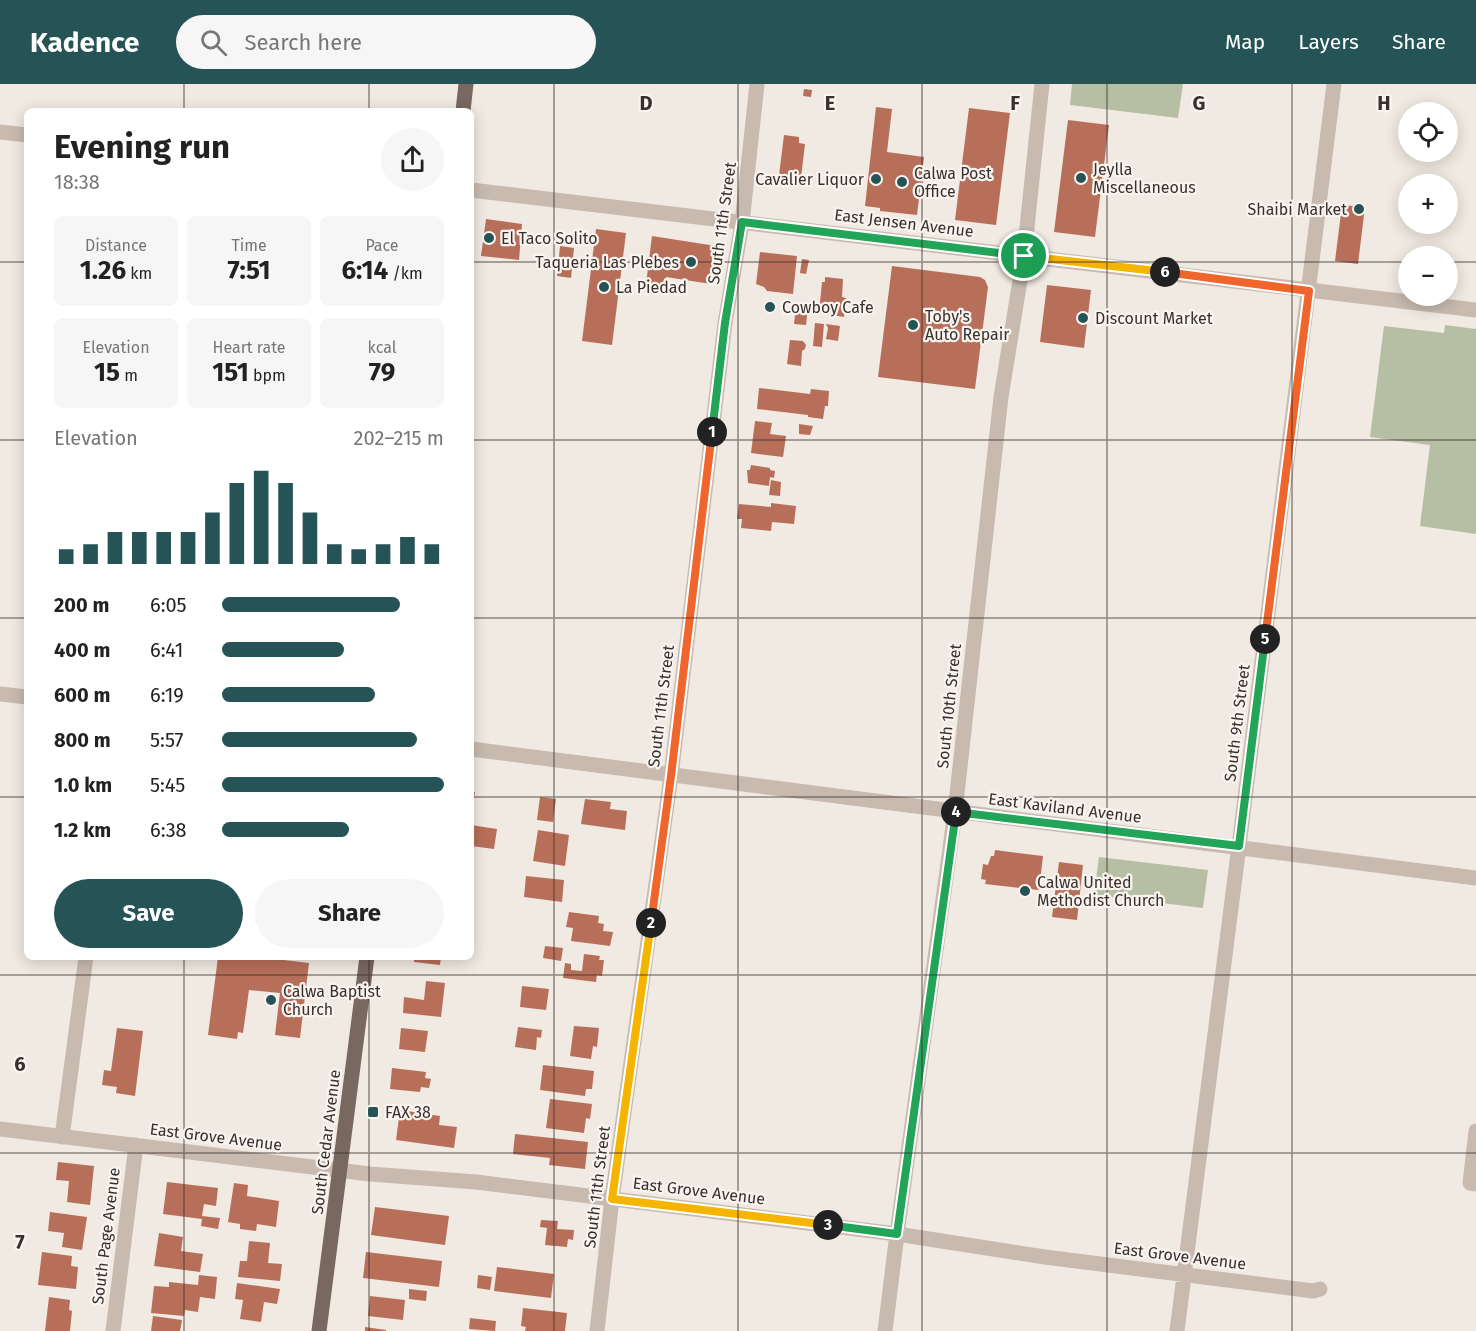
<!DOCTYPE html>
<html lang="en">
<head>
<meta charset="utf-8">
<style>
  body { margin:0; font-family:"Fira Sans",sans-serif; background:#f6f6f6; color:#222; height:100vh; display:flex; flex-direction:column; font-size:22px; white-space:nowrap }
  * { box-sizing:border-box; margin:0 }
  p { font-size:20px; color:#767676 }
  .icon { flex:none; width:33px; height:33px; fill:none; stroke:currentColor; stroke-width:2; stroke-linecap:round; stroke-linejoin:round }
  .map { position:relative; flex:1; overflow:hidden }
  .drawer { position:absolute; left:24px; top:24px; width:450px; height:852px; display:flex; flex-direction:column; background:#fff; border-radius:9px; box-shadow:0 3px 15px #0003 }
  .drawer>* { flex:none }
  .tools { position:absolute; left:1398px; top:18px; display:grid; gap:12px }
  .tools a { display:grid; place-items:center; width:60px; height:60px; border-radius:50%; background:#fff; box-shadow:0 3px 15px #0003; font-size:30px }
  .pin { position:absolute; display:grid; place-items:center; width:51px; height:51px; color:#fff; margin:-26px; border:3px solid #fff; border-radius:50%; box-shadow:0 2px 6px #0007 }
  .km { position:absolute; width:30px; height:30px; margin:-15px; border-radius:50%; background:#222; color:#fff; font-size:16px; line-height:30px; text-align:center }
  .round { display:grid; place-items:center; flex:none; width:63px; height:63px; border-radius:32px; background:#f6f6f6 }
  .overview { display:flex; align-items:center; justify-content:space-between; height:102px; padding:0 30px }
  h1 { font-size:33px; font-weight:700; line-height:45px }
  .figures { display:grid; grid-template-columns:repeat(3,1fr); gap:9px; height:102px; padding:6px 30px }
  .figures div { display:grid; align-content:center; border-radius:9px; background:#f6f6f6; text-align:center }
  .figures b { font-size:26px; font-weight:700 }
  .figures small { font-size:16px; font-weight:400 }
  .figures p { font-size:16px }
  .chart { height:168px; padding:12px 30px }
  .chart p { display:flex; justify-content:space-between }
  .chart svg { width:100%; height:108px; margin-top:6px; stroke:#265355; stroke-width:6 }
  .action { display:flex; gap:12px; margin-top:auto; padding:12px 30px }
  .action a { flex:1; height:69px; border-radius:36px; background:#265355; color:#fff; font-size:24px; font-weight:700; line-height:69px; text-align:center }
  .action a+a { background:#f6f6f6; color:#222 }
  ul { padding:0 30px; list-style:none; font-size:20px }
  li { display:grid; grid-template-columns:96px 72px 1fr; align-items:center; height:45px }
  li i { height:15px; border-radius:8px; background:#265355 }
  header { display:flex; align-items:center; gap:36px; box-sizing:border-box; height:84px; padding:0 30px; background:#265355; color:#fff }
  header strong { font-size:28px }
  nav { display:flex; gap:33px; margin-inline-start:auto; font-size:21px }
  .search { width:420px; height:54px; background:#f6f6f6; display:flex; align-items:center; gap:15px; box-sizing:border-box; padding:0 21px; border-radius:33px; color:#767676; font-size:22px }
  .map>svg:first-child { display:block }
  .green { fill:#b6bfa4 }
  .building { fill:#b86f5a }
  .lines { fill:none; stroke-linecap:round; stroke-linejoin:round }
  .minor { stroke:#c8baaf; stroke-width:15 }
  .major { stroke:#786860; stroke-width:15 }
  .split-1-casing { stroke:#fff; stroke-width:12 }
  .split-2-casing { stroke:#fff; stroke-width:12 }
  .split-3-casing { stroke:#fff; stroke-width:12 }
  .split-4-casing { stroke:#fff; stroke-width:12 }
  .split-5-casing { stroke:#fff; stroke-width:12 }
  .split-6-casing { stroke:#fff; stroke-width:12 }
  .split-7-casing { stroke:#fff; stroke-width:12 }
  .split-1 { stroke:#22a559; stroke-width:8 }
  .split-2 { stroke:#f0652b; stroke-width:8 }
  .split-3 { stroke:#f5b400; stroke-width:8 }
  .split-4 { stroke:#22a559; stroke-width:8 }
  .split-5 { stroke:#22a559; stroke-width:8 }
  .split-6 { stroke:#f0652b; stroke-width:8 }
  .split-7 { stroke:#f5b400; stroke-width:8 }
  .grid { fill:none; stroke:#38302c; stroke-width:1.5; stroke-opacity:0.55 }
  .poi-dot { fill:#265355; stroke:#f9f4ef; stroke-width:2 }
  .labels { text-anchor:middle; dominant-baseline:central; stroke-width:4.5; stroke-linejoin:round; paint-order:stroke }
  .poi-label { font-size:16px; fill:#38302c; stroke:#f9f4ef; text-anchor:start }
  .street-label { font-size:16px; fill:#38302c; stroke:#f9f4ef }
  .grid-label { font-size:20px; text-anchor:middle; font-weight:bold; fill:#38302c; stroke:#f9f4ef; stroke-width:4.5; stroke-linejoin:round; paint-order:stroke }
</style>
</head>
<body>
<header>
<strong>Kadence</strong>
<div class="search"><svg class="icon" aria-label="search" viewBox="0 0 24 24"><circle cx="10" cy="10" r="6"/><path d="M15 15l6 6"/></svg>Search here</div>
<nav><a>Map</a><a>Layers</a><a>Share</a></nav>
</header>
<div class="map">
<svg width="1476" height="1247" viewBox="0 0 1476 1247">
  <rect width="100%" height="100%" fill="#f1eae2"/>
  <!-- green -->
  <path class="green" d="M1072,0h111l-5,34 -108,-13z
    M1445,241l31,4v205l-56,-8 10,-81 -60,-8 14,-111 60,7z
    M1099,773l109,13 -5,38 -109,-13z"/>
  <!-- building -->
  <path class="building" d="M804,5l8,1 -1,7 -8,-1z
    M876,23l16,2 -5,43 37,5 -7,58 -37,-4v-3l-15,-2z
    M969,24l41,5 -14,112 -41,-5z
    M1068,36l41,5 -14,112 -41,-5z
    M784,51l15,2v6l6,1 -5,42 -22,-3z
    M1342,121l23,2 -7,57 -23,-3z
    M486,135l36,5 -3,36 -38,-4z
    M596,145l30,4 -14,112 -30,-4z
    M652,152l64,10 -5,38 -45,-7 -2,17 -19,-2z
    M560,162l14,2 -3,30 -14,-2z
    M760,168l37,4 -4,38 -26,-3 -3,-4 -8,-3z
    M802,175l7,1 -3,14 -6,-1z
    M892,182l88,11 5,3 3,7 -13,102 -97,-12z
    M825,193l18,2 -1,18 4,1 -2,19 -25,-4 3,-31h3z
    M1047,201l44,5 -7,58 -44,-6z
    M796,222l12,1 -2,18 -12,-1z
    M815,239l9,1 -2,23 -9,-1z
    M826,240l14,2 -2,15 -12,-2 2,-11z
    M790,256l13,1 3,4 -1,4 -3,2 -1,15 -14,-2z
    M759,304l51,6 1,-5 18,2 -1,15h-3l-2,13 -15,-2v-2l-51,-6z
    M755,337l17,2 -2,11 16,2 -3,21 -32,-4z
    M799,340l14,2 -3,9 -11,-1z
    M751,381l19,3v2l5,1 -1,7 -4,-1 -1,9 -21,-3 -1,-13h3z
    M771,396l10,2 -1,14 -11,-1z
    M771,419l25,3 -2,18 -22,-2 -1,9 -30,-3 1,-9h-5l2,-15 32,3z
    M471,708h4l-3,20h-1z
    M540,713l16,2 -3,23 -16,-2z
    M585,715l26,3 -1,7 17,2 -2,19 -44,-6z
    M471,741l26,4 -3,20 -23,-3z
    M538,746l31,5 -4,31 -32,-5z
    M995,766l48,6 -4,34 -54,-6 1,-4 -5,-1 2,-15 5,1 3,-9h3z
    M1059,778l24,3 -6,55 -25,-3z
    M526,792l38,4 -2,22 -38,-5z
    M569,828l30,4 -1,7 6,1 -1,7 10,1 -3,14 -39,-5 2,-13 -7,-1z
    M545,862l18,2 -2,13 -18,-3z
    M584,870l16,2 -1,4h5l-2,16 -5,-1 -1,7 -33,-4 2,-15 6,1v6l11,1z
    M218,873h40l51,6 -9,75 -25,-3 5,-42 -31,-3 -6,43 -5,-1 -1,7 -29,-4z
    M414,873h27l-1,8 -26,-3z
    M426,897l19,2 -4,34 -38,-4 1,-16 20,3z
    M522,902l27,3 -3,21 -26,-3z
    M574,942l25,2 -2,19 -4,-1 -2,13 -21,-3z
    M518,943l24,3 -1,8 -4,-1 -1,13 -21,-3z
    M117,944l26,3 -8,65 -19,-3 1,-6 -15,-2 2,-15 7,1z
    M401,944l27,3 -3,21 -26,-3z
    M543,981l51,6 -2,18h-6l-1,7 -45,-6z
    M392,984l34,4 -1,6 6,1 -2,9 -8,-1 -1,5 -30,-3z
    M550,1015l42,5 -2,15 -4,-1 -2,15 -38,-5z
    M400,1026l40,6 -1,9 18,2 -3,21 -58,-8z
    M515,1050l73,8 -3,27 -36,-4 1,-7 -37,-4z
    M58,1078l36,4 -4,39 -23,-3 2,-21 -13,-1z
    M167,1098l51,6 -2,18 -12,-2 -2,12 18,2 -2,11 -17,-3 1,-7 -39,-5z
    M234,1099l14,2 -1,11 32,5 -3,26 -19,-3 -1,7 -16,-2v-5l-12,-2z
    M375,1123l74,9 -4,29 -74,-10z
    M50,1128l37,5 -5,33 -20,-3 2,-14 -16,-2z
    M541,1136l17,1 -1,8 17,1 -1,10 -5,-1 -1,8 -22,-2 2,-17 -7,-1z
    M159,1149l24,4 -2,14 22,3 -3,18 -46,-6z
    M249,1157l21,2 -2,20 14,1 -2,17 -42,-4 2,-16h7z
    M42,1168l30,4 -1,10 7,1 -2,22 -38,-4z
    M366,1168l76,9 -3,26 -76,-9z
    M497,1183l57,7 -3,24 -57,-7z
    M199,1191l18,2 -2,22 -15,-2 -2,15 -13,-2 -1,6 -33,-3 3,-27 15,1v-5l29,3z
    M478,1191l14,2 -2,13 -13,-2z
    M237,1199l43,6 -3,15 -13,-2 -3,20 -21,-3 3,-19 -8,-1z
    M409,1205l18,2 -1,10 -17,-2z
    M370,1212l35,4 -2,20 -35,-4z
    M49,1213l21,3 -1,10 3,1 -2,20h-25z
    M523,1224l44,5 -2,18h-40l1,-4 -5,-1z
    M153,1232l29,4 -2,11h-29z
    M470,1234l26,3 -1,10 -26,-2z
    M365,1243l21,3v1h-21z"/>
  <g class="lines">
    <!-- minor -->
    <path class="minor" d="M0,48l27,3
      M471,106l1005,120
      M0,610l27,3
      M471,665l1005,129
      M0,1045l370,45 106,8 421,52 148,23 268,34 7,-2
      M1476,1047l-6,52 6,1
      M62,1053l24,-180
      M113,1247l23,-186
      M597,1247l15,-132 59,-423 54,-453 17,-100 15,-139
      M885,1247l12,-97 58,-422 46,-415 23,-141 18,-172
      M1177,1247l62,-485 95,-762"/>
    <!-- major -->
    <path class="major" d="M463,27l3,-27
      M319,1247l48,-374"/>
  </g>
  <g class="lines">
    <!-- split-1 casing -->
    <g class="split-1-casing">
      <path id="split-1" d="M712,348l13,-109 17,-101 282,34"/>
    </g>
    <!-- split-2 casing -->
    <g class="split-2-casing">
      <path id="split-2" d="M651,839l20,-147 41,-344"/>
    </g>
    <!-- split-3 casing -->
    <g class="split-3-casing">
      <path id="split-3" d="M651,839l-39,276 216,26"/>
    </g>
    <!-- split-4 casing -->
    <g class="split-4-casing">
      <path id="split-4" d="M828,1141l69,9 59,-422"/>
    </g>
    <!-- split-5 casing -->
    <g class="split-5-casing">
      <path id="split-5" d="M956,728l283,34 26,-207"/>
    </g>
    <!-- split-6 casing -->
    <g class="split-6-casing">
      <path id="split-6" d="M1165,188l144,19 -44,348"/>
    </g>
    <!-- split-7 casing -->
    <g class="split-7-casing">
      <path id="split-7" d="M1024,172l141,16"/>
    </g>
    <!-- split-1 -->
    <use href="#split-1" class="split-1"/>
    <!-- split-2 -->
    <use href="#split-2" class="split-2"/>
    <!-- split-3 -->
    <use href="#split-3" class="split-3"/>
    <!-- split-4 -->
    <use href="#split-4" class="split-4"/>
    <!-- split-5 -->
    <use href="#split-5" class="split-5"/>
    <!-- split-6 -->
    <use href="#split-6" class="split-6"/>
    <!-- split-7 -->
    <use href="#split-7" class="split-7"/>
  </g>
  <!-- grid -->
  <path class="grid" d="M184,0v27M369,0v27M554,0v1247M738,0v1247M922,0v1247M1107,0v1247M1292,0v1247M0,178h27M471,178h937M1448,178h28M0,356h27M471,356h1005M0,534h27M471,534h1005M0,713h27M471,713h1005M184,873v374M369,873v374M0,891h1476M0,1069h1476"/>
  <!-- markers -->
  <g class="poi-dot">
    <circle cx="1081" cy="94" r="6"/>
    <circle cx="876" cy="95" r="6"/>
    <circle cx="902" cy="98" r="6"/>
    <circle cx="1359" cy="125" r="6"/>
    <circle cx="489" cy="154" r="6"/>
    <circle cx="691" cy="178" r="6"/>
    <circle cx="604" cy="203" r="6"/>
    <circle cx="770" cy="223" r="6"/>
    <circle cx="1083" cy="234" r="6"/>
    <circle cx="913" cy="241" r="6"/>
    <circle cx="1025" cy="807" r="6"/>
    <circle cx="271" cy="916" r="6"/>
    <rect x="367" y="1022" width="12" height="12" rx="3"/>
  </g>
  <g class="labels">
    <!-- poi labels -->
    <g class="poi-label">
      <text x="1093" y="85">Jeylla<tspan x="1093" dy="18">Miscellaneous</tspan></text>
      <text x="914" y="89">Calwa Post<tspan x="914" dy="18">Office</tspan></text>
      <text x="864" y="95" text-anchor="end">Cavalier Liquor</text>
      <text x="1347" y="125" text-anchor="end">Shaibi Market</text>
      <text x="501" y="154">El Taco Solito</text>
      <text x="679" y="178" text-anchor="end">Taqueria Las Plebes</text>
      <text x="616" y="203">La Piedad</text>
      <text x="782" y="223">Cowboy Cafe</text>
      <text x="925" y="232">Toby's<tspan x="925" dy="18">Auto Repair</tspan></text>
      <text x="1095" y="234">Discount Market</text>
      <text x="1037" y="798">Calwa United<tspan x="1037" dy="18">Methodist Church</tspan></text>
      <text x="283" y="907">Calwa Baptist<tspan x="283" dy="18">Church</tspan></text>
      <text x="385" y="1028">FAX 38</text>
    </g>
    <!-- street labels -->
    <g class="street-label">
      <text transform="translate(722 139) rotate(-82)">South 11th Street</text>
      <text transform="translate(904 139) rotate(7)">East Jensen Avenue</text>
      <text transform="translate(661 622) rotate(-83)">South 11th Street</text>
      <text transform="translate(949 622) rotate(-84)">South 10th Street</text>
      <text transform="translate(1237 639) rotate(-83)">South 9th Street</text>
      <text transform="translate(1065 724) rotate(7)">East Kaviland Avenue</text>
      <text transform="translate(216 1053) rotate(7)">East Grove Avenue</text>
      <text transform="translate(326 1058) rotate(-83)">South Cedar Avenue</text>
      <text transform="translate(597 1103) rotate(-83)">South 11th Street</text>
      <text transform="translate(699 1107) rotate(7)">East Grove Avenue</text>
      <text transform="translate(106 1152) rotate(-83)">South Page Avenue</text>
      <text transform="translate(1180 1172) rotate(7)">East Grove Avenue</text>
    </g>
  </g>
  <g class="grid-label">
    <text x="646" y="26">D</text>
    <text x="830" y="26">E</text>
    <text x="1015" y="26">F</text>
    <text x="1199" y="26">G</text>
    <text x="1384" y="26">H</text>
    <text x="20" y="987">6</text>
    <text x="20" y="1165">7</text>
  </g>
</svg>
<div class="tools">
<a><svg class="icon" aria-label="locate" viewBox="0 0 24 24"><circle cx="12" cy="12" r="6"/><path d="M12 2v4M12 18v4M2 12h4M18 12h4"/></svg></a>
<a>+</a>
<a>−</a>
</div>
<div class="pin" style="left:1024px;top:172px;background:#1e9e55"><svg class="icon" aria-label="arrive" viewBox="0 0 24 24"><path d="M6 21V4h12l-3 4 3 4H6"/></svg></div>
<b class="km" style="left:712px;top:348px">1</b>
<b class="km" style="left:651px;top:839px">2</b>
<b class="km" style="left:828px;top:1141px">3</b>
<b class="km" style="left:956px;top:728px">4</b>
<b class="km" style="left:1265px;top:555px">5</b>
<b class="km" style="left:1165px;top:188px">6</b>
<section class="drawer">
<div class="overview"><div><h1>Evening run</h1><p>18:38</p></div><a class="round"><svg class="icon" aria-label="share" viewBox="0 0 24 24"><path d="M12 15V3M7 8l5-5 5 5M5 13v7h14v-7"/></svg></a></div>
<div class="figures">
<div><p>Distance</p><b>1.26<small> km</small></b></div>
<div><p>Time</p><b>7:51</b></div>
<div><p>Pace</p><b>6:14<small> /km</small></b></div>
</div>
<div class="figures">
<div><p>Elevation</p><b>15<small> m</small></b></div>
<div><p>Heart rate</p><b>151<small> bpm</small></b></div>
<div><p>kcal</p><b>79</b></div>
</div>
<div class="chart"><p><span>Elevation</span>202–215 m</p>
<svg viewBox="0 0 160 44" preserveAspectRatio="none"><path d="M5 44V38M15 44V36M25 44V31M35 44V31M45 44V31M55 44V31M65 44V23M75 44V11M85 44V6M95 44V11M105 44V23M115 44V36M125 44V38M135 44V36M145 44V33M155 44V36"/></svg>
</div>
<ul>
<li><b>200 m</b>6:05<i style="width:80%"></i></li>
<li><b>400 m</b>6:41<i style="width:55%"></i></li>
<li><b>600 m</b>6:19<i style="width:69%"></i></li>
<li><b>800 m</b>5:57<i style="width:88%"></i></li>
<li><b>1.0 km</b>5:45<i style="width:100%"></i></li>
<li><b>1.2 km</b>6:38<i style="width:57%"></i></li>
</ul>
<div class="action"><a>Save</a><a>Share</a></div>
</section>
</div>
</body>
</html>
